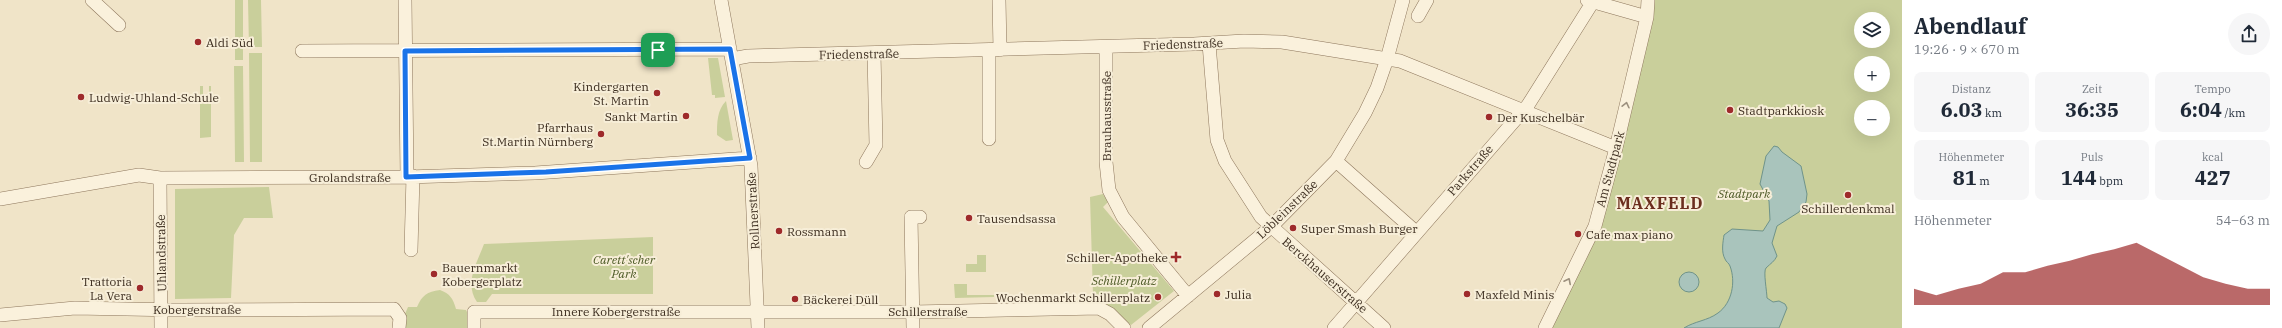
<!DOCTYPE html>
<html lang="de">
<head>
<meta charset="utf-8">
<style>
  body { margin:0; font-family:"IBM Plex Serif",serif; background:#f6f6f7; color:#1f2937; height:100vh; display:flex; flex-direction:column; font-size:15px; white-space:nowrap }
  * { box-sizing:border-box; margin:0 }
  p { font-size:13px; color:#747a83 }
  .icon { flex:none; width:22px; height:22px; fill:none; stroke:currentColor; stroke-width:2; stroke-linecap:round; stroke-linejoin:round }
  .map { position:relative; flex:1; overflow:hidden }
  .panel { display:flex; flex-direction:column; background:#fff; width:380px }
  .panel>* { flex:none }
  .buttons { position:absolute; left:1854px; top:12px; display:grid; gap:8px }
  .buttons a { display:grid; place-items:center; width:36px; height:36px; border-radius:50%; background:#fff; box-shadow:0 4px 16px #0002; font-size:20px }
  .pin { position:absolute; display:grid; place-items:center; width:34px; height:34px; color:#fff; margin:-17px; border-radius:8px; box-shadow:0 2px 6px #0006 }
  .round { display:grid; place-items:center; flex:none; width:42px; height:42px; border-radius:21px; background:#f6f6f7 }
  .headline { display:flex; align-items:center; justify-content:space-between; height:68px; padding:0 12px }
  h1 { font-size:22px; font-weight:800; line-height:30px }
  .stats { display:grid; grid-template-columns:repeat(3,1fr); gap:6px; height:68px; padding:4px 12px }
  .stats div { display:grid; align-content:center; border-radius:8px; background:#f6f6f7; text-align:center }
  .stats b { font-size:20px; font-weight:800 }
  .stats small { font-size:11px; font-weight:400 }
  .stats p { font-size:11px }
  .chart { height:112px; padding:8px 12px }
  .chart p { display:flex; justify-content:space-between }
  .chart svg { width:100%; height:72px; margin-top:4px; fill:#9e2a2b; opacity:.7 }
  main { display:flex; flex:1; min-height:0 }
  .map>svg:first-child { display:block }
  .green { fill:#c9cf9b; fill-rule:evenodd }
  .water { fill:#a9c4bc; stroke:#6f938a }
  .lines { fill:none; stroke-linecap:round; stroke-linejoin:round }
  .minor-casing { stroke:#8d765c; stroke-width:14 }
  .minor { stroke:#faf1dc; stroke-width:13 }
  .oneway { stroke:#9c907e }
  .route-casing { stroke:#fff; stroke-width:8 }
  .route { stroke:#1a73e8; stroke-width:5 }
  .poi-dot { fill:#9e2a2b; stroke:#f7eed8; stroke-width:1.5 }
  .labels { text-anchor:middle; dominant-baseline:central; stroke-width:4; stroke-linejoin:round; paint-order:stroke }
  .poi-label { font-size:12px; fill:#3d2e20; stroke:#f7eed8; text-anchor:start }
  .street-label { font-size:12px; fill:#3d2e20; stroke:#f7eed8 }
  .park-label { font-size:12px; font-style:italic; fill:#4d5a26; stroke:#f7eed8 }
  .district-label { font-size:16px; font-weight:bold; letter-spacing:1px; fill:#6b2e1e; stroke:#f7eed8 }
</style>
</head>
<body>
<main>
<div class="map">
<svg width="1902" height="328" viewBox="0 0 1902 328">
  <rect width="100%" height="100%" fill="#f0e4c8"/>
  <!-- green -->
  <path class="green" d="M235,0h8v60h-8z
    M248,0h13l1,47h-13z
    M1655,0h247v328h-351l41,-85 60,-223zM1861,19h22v22h-22zM1861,63h22v22h-22zM1861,107h22v22h-22z
    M249,53h13v109h-12z
    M708,58h10l7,39 -10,1v-3h-3z
    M243,66l1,96h-9l-1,-96z
    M200,86h3v9h6v-9h2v51l-11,1z
    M726,101l7,39 -7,1 -9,-6c0,-12 0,-25 9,-34z
    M269,187l4,31h-29l-10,17 -3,63 -56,1v-110z
    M1103,194l5,8 -5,5 71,84 -43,34 -38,-30 -3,-98z
    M653,237v57h-161l-6,8h-9c-13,-19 0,-39 7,-58z
    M977,255h9v17h-20v-8h11z
    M954,284h13v11h27v2l-39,1z
    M440,290c10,4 13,8 16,19l10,1 3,6 -1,12h-63v-14l3,-7h9c5,-12 10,-15 23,-17z"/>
  <!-- water -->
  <path class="water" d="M1774,146l4,1 4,5 19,14 6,28 -1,8 -7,10 -22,14 -5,17 5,13c-3,6 -6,7 -11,12 -3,3 1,24 1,30l6,4 6,-1 6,3 2,4 -8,20h-95c11,-7 23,-7 34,-15 14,-10 18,-31 12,-47 -1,-3 -4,-4 -5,-7 -4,-7 -2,-17 -1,-24l8,-6 31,2 7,-11 -1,-19 -9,-17 6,-28z
    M1679 282a10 10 0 1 1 20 0a10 10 0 1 1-20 0Z"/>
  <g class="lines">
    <!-- minor casing -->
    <g class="minor-casing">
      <path id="minor" d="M92,0l27,25
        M405,0l2,177
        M721,0l30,166 7,162
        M999,0l1,50
        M1587,0l60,17
        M1418,16l9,-16
        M1209,44l8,96 8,21 36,56 123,111
        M1106,47v115l3,28 14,27 65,79
        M989,50v89
        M302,51l428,-2
        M732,59l16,-3 446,-12 50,-3 38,1 118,19 216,87
        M1336,161l80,71
        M866,162l10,-17 -2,-92
        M160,178l1,150
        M0,199l139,-24 21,3 247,-1 128,-4 215,-15
        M411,250l2,-74
        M0,315l75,-7 104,2 215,-1 6,9 -1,10
        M474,328v-16h439l186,-4 11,6 14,14
        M913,328l-2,-111h9
        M1149,328l122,-101 65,-66 29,-48 12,-25 10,-29 16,-59
        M1334,328l194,-223 66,-105
        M1545,328l50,-102 21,-78 31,-131 1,-17"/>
    </g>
    <!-- minor -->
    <use href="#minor" class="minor"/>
  </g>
  <!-- one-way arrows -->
  <defs><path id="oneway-chevron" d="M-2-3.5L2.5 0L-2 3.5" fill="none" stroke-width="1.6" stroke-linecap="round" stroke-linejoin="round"/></defs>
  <g class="oneway">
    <use href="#oneway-chevron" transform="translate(1626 105) rotate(-77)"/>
    <use href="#oneway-chevron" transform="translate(1568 281) rotate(-63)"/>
  </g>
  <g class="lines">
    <!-- route casing -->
    <g class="route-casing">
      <path id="route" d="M730,49l20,109 -204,14 -140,5 -1,-126z"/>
    </g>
    <!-- route -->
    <use href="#route" class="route"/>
  </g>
  <!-- markers -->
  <g class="poi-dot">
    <circle cx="198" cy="42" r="4"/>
    <circle cx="657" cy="93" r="4"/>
    <circle cx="81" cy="97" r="4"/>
    <circle cx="1730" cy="110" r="4"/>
    <circle cx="686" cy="116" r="4"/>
    <circle cx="1489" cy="117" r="4"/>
    <circle cx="601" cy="134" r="4"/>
    <circle cx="1848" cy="195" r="4"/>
    <circle cx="969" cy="218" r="4"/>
    <circle cx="1293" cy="228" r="4"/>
    <circle cx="779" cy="231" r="4"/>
    <circle cx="1578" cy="234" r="4"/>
    <path d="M1174 251h4v4h4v4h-4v4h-4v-4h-4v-4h4z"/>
    <circle cx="434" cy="274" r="4"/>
    <circle cx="140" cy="288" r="4"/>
    <circle cx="1217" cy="294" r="4"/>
    <circle cx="1467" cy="294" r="4"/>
    <circle cx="1158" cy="297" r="4"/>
    <circle cx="795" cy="299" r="4"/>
  </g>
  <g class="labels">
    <!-- poi labels -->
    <g class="poi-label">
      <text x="206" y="42">Aldi Süd</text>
      <text x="649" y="86" text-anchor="end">Kindergarten<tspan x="649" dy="14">St. Martin</tspan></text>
      <text x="89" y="97">Ludwig-Uhland-Schule</text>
      <text x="1738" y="110">Stadtparkkiosk</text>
      <text x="678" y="116" text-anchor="end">Sankt Martin</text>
      <text x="1497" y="117">Der Kuschelbär</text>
      <text x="593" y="127" text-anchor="end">Pfarrhaus<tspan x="593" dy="14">St.Martin Nürnberg</tspan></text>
      <text x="1848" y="208" text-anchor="middle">Schillerdenkmal</text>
      <text x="977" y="218">Tausendsassa</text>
      <text x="1301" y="228">Super Smash Burger</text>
      <text x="787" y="231">Rossmann</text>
      <text x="1586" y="234">Cafe max piano</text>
      <text x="1168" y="257" text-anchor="end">Schiller-Apotheke</text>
      <text x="442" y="267">Bauernmarkt<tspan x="442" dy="14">Kobergerplatz</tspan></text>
      <text x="132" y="281" text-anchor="end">Trattoria<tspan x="132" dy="14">La Vera</tspan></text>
      <text x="1225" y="294">Julia</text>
      <text x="1475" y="294">Maxfeld Minis</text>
      <text x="1150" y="297" text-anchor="end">Wochenmarkt Schillerplatz</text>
      <text x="803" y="299">Bäckerei Düll</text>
    </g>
    <!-- street labels -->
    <g class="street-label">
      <text transform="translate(1183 44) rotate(-2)">Friedenstraße</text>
      <text transform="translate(859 54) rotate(-1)">Friedenstraße</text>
      <text transform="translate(1106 116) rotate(-90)">Brauhausstraße</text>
      <text transform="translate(1610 169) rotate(-75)">Am Stadtpark</text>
      <text transform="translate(1470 170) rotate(-49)">Parkstraße</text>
      <text x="350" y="177">Grolandstraße</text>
      <text transform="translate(1287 209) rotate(-44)">Löbleinstraße</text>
      <text transform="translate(753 211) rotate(-93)">Rollnerstraße</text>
      <text transform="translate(161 253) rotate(-91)">Uhlandstraße</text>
      <text transform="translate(1325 275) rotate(41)">Berckhauserstraße</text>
      <text x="197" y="309">Kobergerstraße</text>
      <text x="616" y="311">Innere Kobergerstraße</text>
      <text x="928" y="311">Schillerstraße</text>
    </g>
    <!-- park labels -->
    <g class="park-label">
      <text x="1744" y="193">Stadtpark</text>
      <text x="624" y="259">Carett'scher<tspan x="624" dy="14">Park</tspan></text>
      <text x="1124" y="280">Schillerplatz</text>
    </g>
    <!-- district labels -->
    <g class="district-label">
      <text x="1660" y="203">MAXFELD</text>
    </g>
  </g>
</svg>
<div class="buttons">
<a><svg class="icon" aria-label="layers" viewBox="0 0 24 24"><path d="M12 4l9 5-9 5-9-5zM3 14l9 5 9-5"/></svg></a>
<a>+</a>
<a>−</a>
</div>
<div class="pin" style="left:658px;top:50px;background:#1e9e55"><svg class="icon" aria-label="arrive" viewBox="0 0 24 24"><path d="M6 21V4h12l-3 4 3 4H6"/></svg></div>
</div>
<section class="panel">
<div class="headline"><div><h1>Abendlauf</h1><p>19:26 · 9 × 670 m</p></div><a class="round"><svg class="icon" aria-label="share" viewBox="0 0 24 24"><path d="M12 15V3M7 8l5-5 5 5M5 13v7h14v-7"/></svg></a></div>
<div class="stats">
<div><p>Distanz</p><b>6.03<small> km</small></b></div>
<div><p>Zeit</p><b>36:35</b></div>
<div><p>Tempo</p><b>6:04<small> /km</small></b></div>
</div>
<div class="stats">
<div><p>Höhenmeter</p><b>81<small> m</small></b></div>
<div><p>Puls</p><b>144<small> bpm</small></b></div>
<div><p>kcal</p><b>427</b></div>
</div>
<div class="chart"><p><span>Höhenmeter</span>54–63 m</p>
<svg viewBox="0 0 160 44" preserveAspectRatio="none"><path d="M0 44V34L10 38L20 34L30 31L40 24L50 24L60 20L70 17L80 13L90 10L100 6L110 13L120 20L130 27L140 31L150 34L160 34V44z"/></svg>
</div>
</section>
</main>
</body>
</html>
